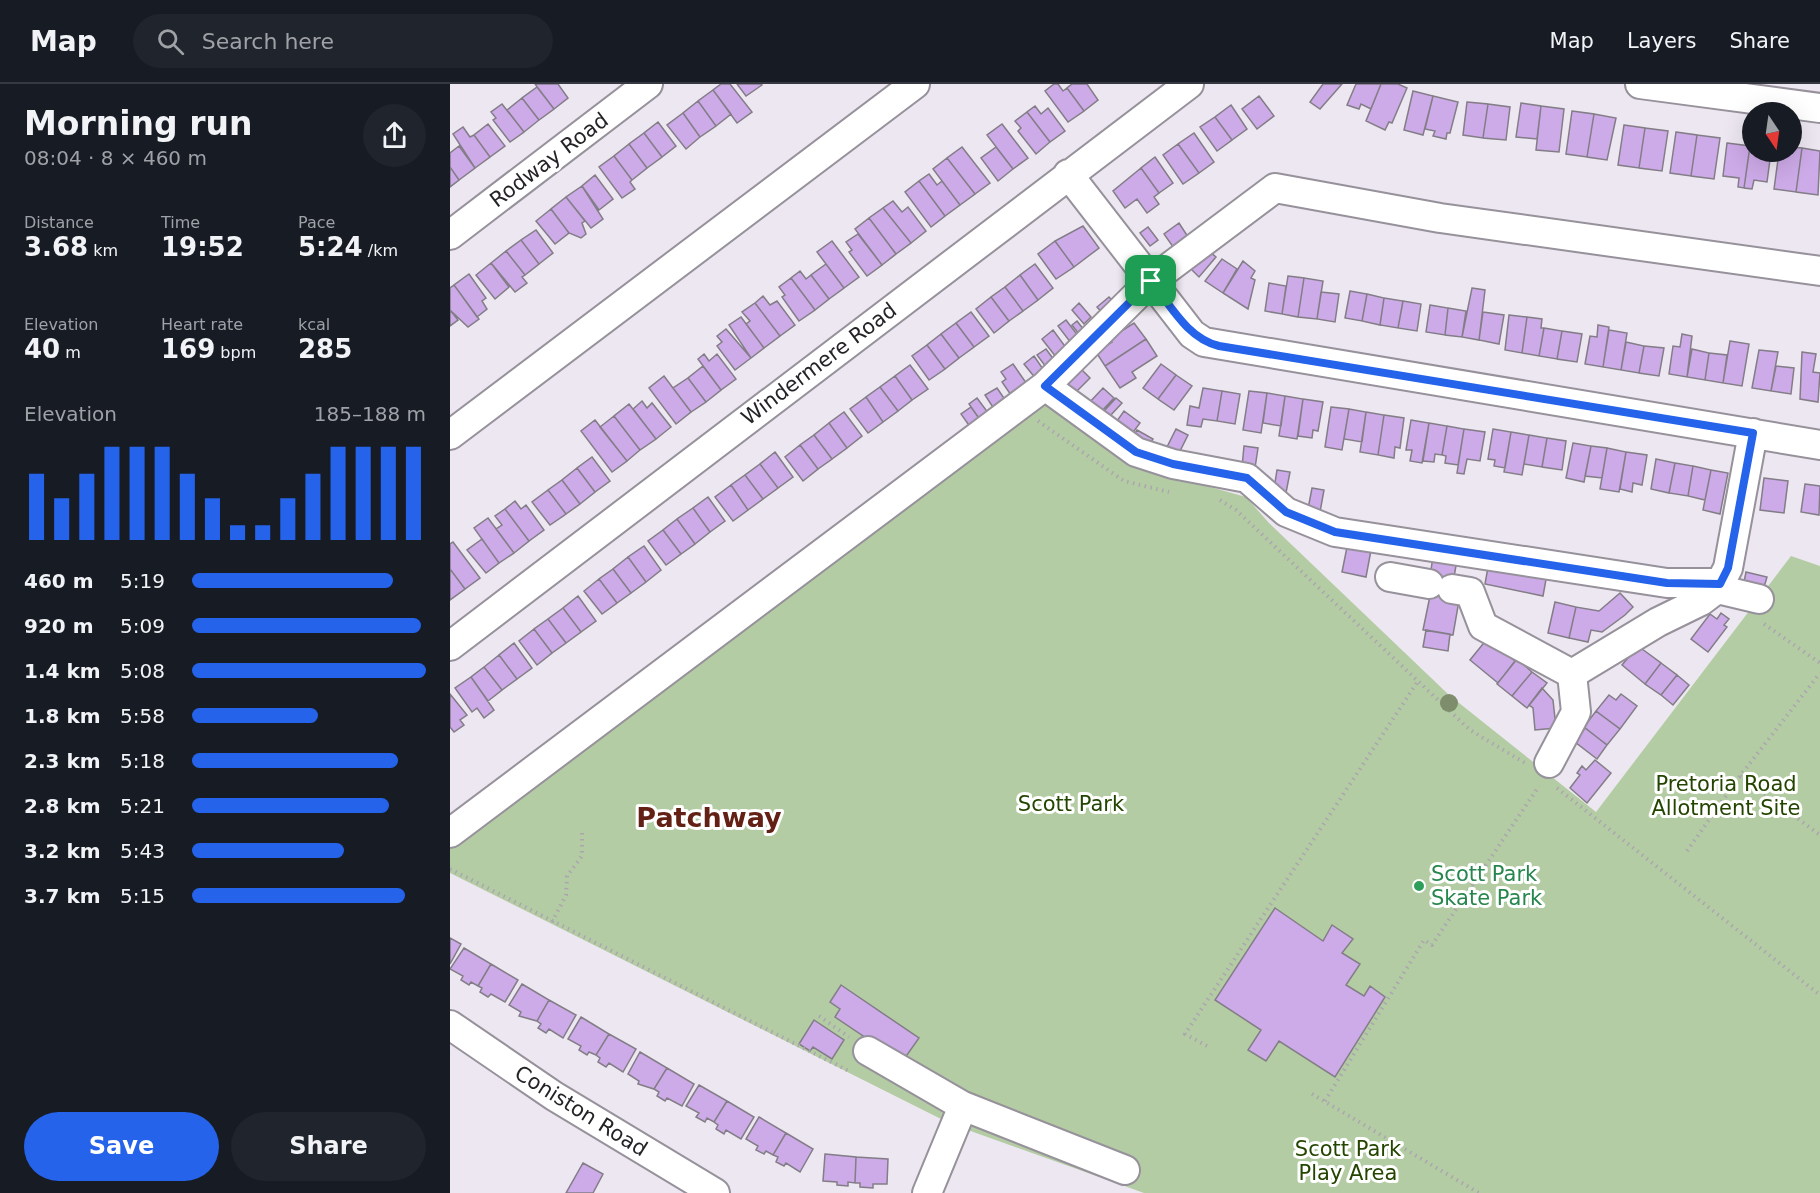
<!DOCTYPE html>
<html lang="en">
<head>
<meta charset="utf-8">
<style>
  body { margin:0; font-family:"DejaVu Sans",sans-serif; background:#20242c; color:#f1f3f6; height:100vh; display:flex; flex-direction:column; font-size:22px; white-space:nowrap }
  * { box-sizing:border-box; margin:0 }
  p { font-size:20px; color:#9ea1a6 }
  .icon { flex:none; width:33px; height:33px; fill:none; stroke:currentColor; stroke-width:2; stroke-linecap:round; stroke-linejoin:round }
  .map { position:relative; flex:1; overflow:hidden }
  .panel { display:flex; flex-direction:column; background:#171b24; width:450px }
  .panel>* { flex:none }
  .needle { width:39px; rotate:167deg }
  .fabs { position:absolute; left:1292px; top:18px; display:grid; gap:12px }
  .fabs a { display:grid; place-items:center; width:60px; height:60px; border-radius:50%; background:#171b24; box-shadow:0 6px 24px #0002; font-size:30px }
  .pin { position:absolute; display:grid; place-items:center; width:51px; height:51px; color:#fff; margin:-26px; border-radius:12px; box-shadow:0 3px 9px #0006 }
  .round { display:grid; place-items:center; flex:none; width:63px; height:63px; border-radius:32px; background:#20242c }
  .head { display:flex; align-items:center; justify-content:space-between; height:102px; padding:0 24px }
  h1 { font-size:33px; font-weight:600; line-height:45px }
  .metrics { display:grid; grid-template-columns:repeat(3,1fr); gap:9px; height:102px; padding:6px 24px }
  .metrics div { display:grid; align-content:center }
  .metrics b { font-size:26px; font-weight:600 }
  .metrics small { font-size:16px; font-weight:400 }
  .metrics p { font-size:16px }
  .chart { height:168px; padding:12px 24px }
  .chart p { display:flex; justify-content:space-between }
  .chart svg { width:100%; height:108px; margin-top:6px; stroke:#2563eb; stroke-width:6 }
  .action { display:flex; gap:12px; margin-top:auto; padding:12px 24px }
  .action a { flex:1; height:69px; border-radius:36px; background:#2563eb; color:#fff; font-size:24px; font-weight:600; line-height:69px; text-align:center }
  .action a+a { background:#20242c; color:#f1f3f6 }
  ul { padding:0 24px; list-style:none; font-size:20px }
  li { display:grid; grid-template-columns:96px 72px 1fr; align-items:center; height:45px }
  li i { height:15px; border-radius:8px; background:#2563eb }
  header { display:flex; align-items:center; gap:36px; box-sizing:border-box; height:84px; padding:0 30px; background:#171b24; border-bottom:2px solid #363941 }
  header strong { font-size:28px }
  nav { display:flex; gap:33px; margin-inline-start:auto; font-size:21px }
  .search { width:420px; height:54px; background:#20242c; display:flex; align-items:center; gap:15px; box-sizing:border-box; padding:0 21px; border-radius:33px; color:#9ea1a6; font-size:22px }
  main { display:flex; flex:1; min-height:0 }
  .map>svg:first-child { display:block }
  .green { fill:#b4cca4 }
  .building { fill:#cdaae8; stroke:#827d86; stroke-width:1.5 }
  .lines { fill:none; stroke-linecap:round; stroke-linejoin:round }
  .minor-casing { stroke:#96919a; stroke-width:32 }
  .path { stroke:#aba6ae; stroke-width:4; stroke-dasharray:1.5 4.5; stroke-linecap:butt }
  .minor { stroke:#fff; stroke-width:28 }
  .tree { fill:#7e8e6c }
  .route-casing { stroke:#fff; stroke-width:12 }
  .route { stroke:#2563eb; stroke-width:8 }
  .leisure-dot { fill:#2e9e5b; stroke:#fff; stroke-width:2 }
  .labels { text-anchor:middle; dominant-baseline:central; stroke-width:6; stroke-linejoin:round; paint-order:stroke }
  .street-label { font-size:21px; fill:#252326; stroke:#fff }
  .park-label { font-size:21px; fill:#244500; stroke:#fff }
  .leisure-label { font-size:21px; fill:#27864d; stroke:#fff; text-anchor:start }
  .district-label { font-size:27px; font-weight:bold; fill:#632014; stroke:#fff }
</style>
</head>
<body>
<header>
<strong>Map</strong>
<div class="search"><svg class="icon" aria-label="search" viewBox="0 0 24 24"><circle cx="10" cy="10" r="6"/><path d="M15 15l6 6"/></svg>Search here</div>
<nav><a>Map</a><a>Layers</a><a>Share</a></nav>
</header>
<main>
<section class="panel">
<div class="head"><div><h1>Morning run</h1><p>08:04 · 8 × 460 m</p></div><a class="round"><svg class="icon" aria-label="share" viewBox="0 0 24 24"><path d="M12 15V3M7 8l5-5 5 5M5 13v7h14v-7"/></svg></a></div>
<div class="metrics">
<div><p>Distance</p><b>3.68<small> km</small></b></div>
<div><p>Time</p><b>19:52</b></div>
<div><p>Pace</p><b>5:24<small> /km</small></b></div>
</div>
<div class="metrics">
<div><p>Elevation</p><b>40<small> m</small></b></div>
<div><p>Heart rate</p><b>169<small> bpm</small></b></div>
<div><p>kcal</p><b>285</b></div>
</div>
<div class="chart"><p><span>Elevation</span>185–188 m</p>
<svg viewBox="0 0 160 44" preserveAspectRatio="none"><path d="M5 44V17M15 44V27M25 44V17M35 44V6M45 44V6M55 44V6M65 44V17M75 44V27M85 44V38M95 44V38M105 44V27M115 44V17M125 44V6M135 44V6M145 44V6M155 44V6"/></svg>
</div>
<ul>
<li><b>460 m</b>5:19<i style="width:86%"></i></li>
<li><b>920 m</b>5:09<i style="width:98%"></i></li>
<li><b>1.4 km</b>5:08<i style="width:100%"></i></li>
<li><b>1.8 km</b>5:58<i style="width:54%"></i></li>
<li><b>2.3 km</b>5:18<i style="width:88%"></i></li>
<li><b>2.8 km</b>5:21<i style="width:84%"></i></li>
<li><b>3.2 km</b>5:43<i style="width:65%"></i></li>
<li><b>3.7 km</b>5:15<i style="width:91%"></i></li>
</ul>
<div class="action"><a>Save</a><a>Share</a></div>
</section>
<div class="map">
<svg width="1370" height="1109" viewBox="0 0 1370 1109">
  <rect width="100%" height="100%" fill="#ede7f1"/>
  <!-- green -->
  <path class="green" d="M592,313l104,72 100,28 23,26 180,172 147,117 195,-256 29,10v627h-676l-193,-69 -501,-251v-27z"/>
  <!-- building -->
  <path class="building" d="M85,0h23l10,14 -14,11z
    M271,0h9l22,28 -15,11 -24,-33z
    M287,0h24l1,1 -16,11z
    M604,0h4l5,7 4,-3 17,23 -16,11 -23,-31z
    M622,0h15l11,16 -14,11 -17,-23z
    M873,0h19l-22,25 -10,-7z
    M906,0h25l-10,25 -10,-5 -2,5 -12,-4z
    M931,0h17l9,4 -15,35 -3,-1 -4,8 -19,-9z
    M87,3l17,22 -15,11 -17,-22z
    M263,6l18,24 -15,12 -18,-25z
    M963,7l20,5 -10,39 -19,-5z
    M809,12l15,20 -17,13 -15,-20z
    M983,12l25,6 -8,31h-3l-1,6 -13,-3 2,-5 -10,-2z
    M72,14l17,22 -15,12 -17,-22z
    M248,17l18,25 -16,11 -17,-24z
    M1017,18l21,2 -5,34 -20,-3z
    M1071,19l20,3 -4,33 -21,-2z
    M52,20l22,28 -14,10 -17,-22 3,-2 -5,-6z
    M1038,20l22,3 -4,33 -23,-2z
    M781,21l16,24 -15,11 -17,-23z
    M585,22l6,8 7,-6 17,23 -15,11 -23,-30z
    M1091,22l23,3 -5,43 -23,-2z
    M1122,27l22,3 -7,43 -21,-3z
    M577,28l23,30 -14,12 -18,-23 3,-3 -6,-7z
    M233,29l17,24 -14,12 -19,-24z
    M1144,30l22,4 -9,42 -20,-3z
    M765,33l17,23 -15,11 -17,-24z
    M208,38l18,24 -14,11 -18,-24z
    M38,40l17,22 -15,11 -16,-22z
    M552,40l26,34 -15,11 -26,-34z
    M1174,41l21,3 -6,40 -21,-3z
    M13,43l7,10 4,-2 16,22 -15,11 -22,-34z
    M1195,44l23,3 -6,40 -23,-3z
    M1226,48l21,3 -6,41 -21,-3z
    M194,49l18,24 -15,11 -18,-24z
    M744,49l20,29 -15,11 -21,-29z
    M1247,51l23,3 -6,41 -23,-3z
    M1277,59l23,3 -6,42 -6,-1 1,-9 -16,-2z
    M179,60l18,24 -15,12 -18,-24z
    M728,60l21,29 -16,11 -20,-29z
    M9,62l16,22 -16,12 -9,-13v-14z
    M1300,62l2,6h19l-4,30 -13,-2 -2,9 -8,-1z
    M512,63l28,36 -15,11 -28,-36z
    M546,63l17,22 -15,12 -17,-23z
    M1341,63l11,1 -6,44 -22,-3 5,-37h12z
    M1352,64l18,3 -2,44 -22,-3z
    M164,72l18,24 -2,2 5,7 -13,9 -23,-31z
    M705,73l18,26 -14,10 -18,-25z
    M497,74l28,36 -15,11 -27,-36z
    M0,83l9,13 -9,7z
    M691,84l18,25 -5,4 5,7 -12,9 -10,-14 -12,9 -12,-17z
    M479,90l8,11 5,-4 18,24 -15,11 -26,-35z
    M145,91l18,24 -14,11 -17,-24z
    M469,97l26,35 -14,11 -26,-35z
    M132,102l21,33 -12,9 -25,-31z
    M116,113l19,24 -3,2 4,11 -5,4 -12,-5 -18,-24z
    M443,117l9,11 6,-5 18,24 -15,12 -28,-35z
    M433,124l28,35 -15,11 -27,-36z
    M101,125l18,24 -14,11 -19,-23z
    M419,134l27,36 -14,11 -27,-36z
    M729,139l13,20 -14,11 -14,-20z
    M633,142l16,22 -25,19 -19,-26z
    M698,143l10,13 -8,6 -10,-13z
    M86,146l17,23 -14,11 -18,-24z
    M408,150l24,31 -15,11 -18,-24 3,-2 -6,-8z
    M71,156l18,24 -14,11 -19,-24z
    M382,157l27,36 -15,11 -27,-36z
    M605,157l19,26 -18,12 -18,-25z
    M758,166l8,7 -17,20 -8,-8z
    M56,167l19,24 -3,2 5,6 -12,9 -24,-29z
    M772,175l15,10 -14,24 -18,-12z
    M793,177l12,10 -4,7 4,2 -7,29 -25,-16z
    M41,179l18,24 -14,12 -19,-24z
    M376,180l18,24 -15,11 -18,-24z
    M585,180l18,24 -15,12 -18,-25z
    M350,187l6,8 5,-4 18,24 -14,11 -24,-32z
    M19,190l17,24 -4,3 5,8 -10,8 -23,-32z
    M570,191l18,25 -15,11 -18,-24z
    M838,192l16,2 -6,39 -16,-3z
    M341,194l24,32 -16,11 -17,-24 3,-2 -6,-8z
    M854,194l19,3 -6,38 -19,-2z
    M819,199l17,3 -4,28 -17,-3z
    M4,201l25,34 -11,8 -18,-17v-22z
    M555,203l18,24 -14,10 -18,-24z
    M1022,204l13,2 -6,50 -17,-3z
    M900,207l17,3 -5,27 -17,-3z
    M871,208l18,2 -4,28 -18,-3z
    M917,210l17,4 -4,27 -18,-4z
    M313,212l7,9 7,-4 18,24 -15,11 -25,-33z
    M541,213l18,24 -15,12 -18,-24z
    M659,213l8,9 -12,10 -8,-9z
    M934,214l19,3 -5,27 -18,-3z
    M953,217l18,3 -4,27 -19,-3z
    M305,219l25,33 -16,12 -18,-24 4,-3 -8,-9z
    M629,219l12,14 -7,7 -12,-14z
    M980,221l18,3 -3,27 -19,-3z
    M998,224l18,3 -4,26 -17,-2z
    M0,226l8,10 -8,6z
    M521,228l18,24 -15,11 -18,-24z
    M1033,228l21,3 -5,29 -20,-4z
    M1059,231l18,2 -5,36 -17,-3z
    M291,233l23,31 -13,10 -22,-33z
    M1077,233l15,2 -1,9h3l-5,28 -17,-3z
    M616,236l13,17 -8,6 -13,-17z
    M627,237l7,9 -5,4 -7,-9z
    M506,239l18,24 -15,11 -18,-24z
    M684,239l12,16 -41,27 -9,-14 16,-10 -3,-3z
    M1148,241l11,2 -6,40 -18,-3 5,-28 7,1z
    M1094,244l18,3 -5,28 -18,-3z
    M276,245l25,29 -16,12 -18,-24 5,-4 -5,-6z
    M603,246l14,19 -11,8 -14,-18z
    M1159,246l18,3 -6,37 -18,-3z
    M1112,247l20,3 -5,28 -20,-3z
    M491,250l18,24 -14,11 -18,-24z
    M1232,250l10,2 -5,41 -18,-3 4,-28 7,1z
    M696,255l11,17 -25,16 4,6 -16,10 -15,-22z
    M1280,257l19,3 -7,42 -19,-3z
    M1176,258l18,4 -5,27 -18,-3z
    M477,261l18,24 -16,11 -17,-24z
    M1194,262l20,2 -5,28 -20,-3z
    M596,265l11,15 -8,7 -12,-16z
    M1242,265l17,4 -4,27 -18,-3z
    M1309,266l19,2 -7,39 -19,-3z
    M1352,268l14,2 -3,18 7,1 -2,29 -18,-3z
    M1259,269l18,2 -4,28 -18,-3z
    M254,270l5,7 8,-7 19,25 -15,11 -23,-31z
    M584,272l11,16 -9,7 -12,-15z
    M563,280l16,23 -16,11 -11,-16 4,-3 -5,-7z
    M711,280l15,11 -18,24 -15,-11z
    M460,281l18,24 -16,11 -17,-24z
    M627,281l13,13 -15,15 -13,-13z
    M253,282l18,24 -15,12 -18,-24z
    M1326,282l18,2 -3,26 -20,-3z
    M726,291l16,11 -18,24 -16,-11z
    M214,292l27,36 -15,12 -27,-36z
    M445,292l17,24 -14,11 -18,-24z
    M238,294l18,24 -15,10 -18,-24z
    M430,303l18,24 -15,11 -17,-25z
    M547,304l11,16 -12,8 -11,-17z
    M653,304l11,10 -15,16 -11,-10z
    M753,304l19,3 -5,30 -14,-2 -2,8 -14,-2 3,-19 9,2z
    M772,307l18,3 -5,30 -18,-3z
    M799,307l18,2 -6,40 -18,-3z
    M817,309l18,3 -4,30 -18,-3z
    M835,312l18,3 -6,40 -18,-3z
    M416,313l17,25 -15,11 -18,-24z
    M527,314l15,20 -9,6 -14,-20z
    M666,314l6,5 -12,13 -6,-5z
    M853,315l20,3 -5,29 -5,-1 -1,8 -14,-2z
    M192,317l5,7 5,-5 19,24 -15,12 -23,-30z
    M179,320l27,35 -16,11 -26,-34z
    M521,323l12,17 -10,7 -12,-17z
    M881,323l18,2 -7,41 -17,-3z
    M899,325l17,3 -4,30 -18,-3z
    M674,327l16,12 -12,16 -16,-11z
    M394,328l18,24 -15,12 -18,-25z
    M916,328l18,3 -6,40 -18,-3z
    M934,331l20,3 -4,30 -5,-1 -1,11 -16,-3z
    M164,332l26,34 -13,11 -27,-34z
    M145,336l32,41 -15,11 -31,-41z
    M961,336l18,3 -7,40 -12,-2 2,-11h-6z
    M379,339l18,25 -15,11 -18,-24z
    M979,339l18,3 -5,29 -7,-1 -1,8 -11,-1z
    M997,342l17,3 -6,36 -13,-2 1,-7 -4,-1z
    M726,345l12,6 -10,20 -12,-6z
    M1014,345l21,3 -5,29 -13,-2 -3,15 -7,-1z
    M1043,345l18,3 -6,36 -11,-2 1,-6 -7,-1z
    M687,346l16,9 -6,10 -16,-9z
    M1061,348l18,3 -7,40 -18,-3z
    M364,351l18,24 -14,10 -18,-24z
    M1079,351l18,3 -5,29 -18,-3z
    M1097,354l19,3 -4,29 -20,-3z
    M1123,359l18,3 -7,36 -18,-4z
    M350,361l18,24 -15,12 -18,-24z
    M794,362l14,2 -3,20 -13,-1z
    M1141,362l16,2 -5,30 -17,-2z
    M1157,364l19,4 -7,40 -19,-3z
    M325,368l18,25 -15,11 -18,-24z
    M1176,368l21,3 -5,30 -9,-2 -1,9 -12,-3z
    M142,373l18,24 -15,11 -18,-24z
    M1206,375l19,4 -6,30 -18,-4z
    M1225,379l18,3 -5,30 -19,-3z
    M310,380l18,24 -15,11 -18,-24z
    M1243,382l18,4 -6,30 -17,-4z
    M127,384l18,24 -15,12 -18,-24z
    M827,386l13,2 -5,26 -11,-9z
    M1261,386l17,3 -8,41 -17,-4z
    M295,391l18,24 -15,11 -17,-25z
    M1314,394l24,3 -4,32 -24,-3z
    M112,396l18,24 -14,10 -18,-24z
    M1355,400l15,2 -1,29 -18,-3z
    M281,401l17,25 -15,11 -18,-24z
    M862,404l12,2 -4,22 -12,-3z
    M98,406l18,24 -16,11 -18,-23z
    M258,413l17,24 -15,11 -17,-24z
    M65,417l6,8 5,-4 18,25 -15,11 -24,-32z
    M243,424l17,24 -15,12 -18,-25z
    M55,425l24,32 -15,12 -18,-24 6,-4 -7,-9z
    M38,434l26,35 -15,10 -25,-35z
    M227,435l18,25 -14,10 -18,-24z
    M213,446l18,24 -15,11 -18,-24z
    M32,455l17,24 -13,10 -19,-23z
    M3,458l27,36 -15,11 -15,-20v-25z
    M898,458l24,3 -6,32 -24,-5z
    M194,462l17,24 -15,12 -18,-25z
    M983,472l24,4 -6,34 -23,-3z
    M178,473l18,25 -15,11 -18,-24z
    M1038,483l59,7 -4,22 -58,-12z
    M0,485l15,20 -15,11z
    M163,485l18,24 -14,10 -18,-24z
    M1296,488l21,5 -3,10 -20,-5z
    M149,495l18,24 -15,11 -18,-23z
    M981,507l29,4 -7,40 -30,-5z
    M1170,509l13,14 -8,8 -23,17 -11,-2 -3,12 -19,-4 7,-31 23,4z
    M128,512l18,25 -15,11 -18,-24z
    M1105,518l21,5 -7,31 -21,-5z
    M113,524l18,24 -15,11 -18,-24z
    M1271,529l8,6 -5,6 3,2 -19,25 -17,-13 19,-25 7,5z
    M98,535l18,24 -14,10 -18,-24z
    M84,545l18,24 -15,12 -18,-24z
    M976,546l24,4 -2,17 -25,-4z
    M1037,555l28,22 -17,22 -28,-23z
    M64,559l18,25 -15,11 -18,-24z
    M1188,562l23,17 -16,21 -23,-19z
    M49,571l18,24 -15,11 -18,-23z
    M1067,575l15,13 -20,24 -15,-12z
    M1211,579l16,12 -16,20 -16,-11z
    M34,583l18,23 -14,11 -17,-24z
    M1082,588l15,11 -20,25 -15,-12z
    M1227,591l12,10 -16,20 -12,-10z
    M21,593l23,33 -10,8 -7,-10 -5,4 -17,-24z
    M1092,604l11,12 3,28 -21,2 -2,-22 -4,-3z
    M0,610l17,21 -7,5 4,5 -10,7 -4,-5z
    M1171,610l16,12 -17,23 -24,-18 13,-16 7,5z
    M1146,627l24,18 -13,16 -23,-18z
    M1135,644l22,17 -10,14 -22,-17z
    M1145,676l16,13 -24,30 -17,-15 10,-13 -3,-2 5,-7 4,4z
    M825,824l48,33 9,-16 21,14 -11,14 18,11 -14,21 18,11 6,-10 15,11 -50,80 -56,-36 -13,20 -18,-11 13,-20 -46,-30z
    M0,854l11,6 -11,20z
    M14,864l27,16 -13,22 -7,-4 -2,3 -8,-5 2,-4 -13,-7z
    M41,880l27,16 -13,22 -14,-8 -3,3 -8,-5 2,-4 -4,-2z
    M72,900l27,16 -12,21 -18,-5 2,-4 -12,-7z
    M391,901l78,53 -17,24 -67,-45 5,-8 -10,-7z
    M99,916l27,15 -13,23 -14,-9 -3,4 -8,-5 3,-4 -4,-3z
    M131,933l28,17 -13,21 -7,-3 -2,3 -8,-5 2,-4 -13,-7z
    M364,936l30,20 -12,19 -19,-12 -3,4 -11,-7z
    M159,950l27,15 -13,23 -14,-9 -3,4 -8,-5 2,-4 -4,-3z
    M190,968l27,16 -13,21 -16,-5 1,-3 -11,-7z
    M217,984l27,16 -12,22 -15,-8 -2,3 -8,-5 2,-4 -5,-3z
    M249,1001l28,16 -13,21 -7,-4 -2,4 -9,-5 3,-4 -13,-7z
    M277,1017l27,16 -13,22 -15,-9 -2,4 -8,-5 2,-4 -4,-3z
    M309,1033l27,16 -13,22 -7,-4 -2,3 -8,-4 2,-4 -12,-7z
    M336,1049l27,16 -13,23 -14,-9 -2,3 -8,-4 2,-5 -5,-2z
    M375,1070l31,3 -1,26 -7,-1v4l-11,-1v-3l-14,-1z
    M406,1073l32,2 -1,25h-14v4l-13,-1v-4h-5z
    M133,1079l20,11 -10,19h-27z"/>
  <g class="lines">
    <!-- minor casing -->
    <g class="minor-casing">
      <path id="minor" d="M1190,0l180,24
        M618,90l124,160 12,8 616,103
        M0,151l198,-151
        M595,302l91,66 37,12 74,14 39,34 49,20 332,51h53
        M0,351l465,-351
        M940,493l39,7
        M1002,505l18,3 13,34 89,48 86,-52 43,-21 16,-12 11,-21 25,-135
        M1267,505l42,10
        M0,562l739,-562
        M1099,679l27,-51 -4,-38
        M0,749l595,-447 106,-105 124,-93 165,30 380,53
        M0,941l104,71 161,97
        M418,967l95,55 162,64
        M477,1109l36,-87"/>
    </g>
    <!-- path -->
    <path class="path" d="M588,337l86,60 45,11
      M770,416l16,10 234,220 55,33
      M1314,540l56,39
      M1290,692l80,59
      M1107,704l263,207
      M1237,767l53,-75 80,-103
      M0,785l401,203
      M102,838l14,-27 1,-19 15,-20v-26
      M369,932l30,21
      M757,962l-22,-12 233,-353
      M862,1010l167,99
      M875,1017l99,-161 8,5 107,-159"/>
    <!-- minor -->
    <use href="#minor" class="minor"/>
  </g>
  <!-- trees -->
  <circle class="tree" cx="999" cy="619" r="9"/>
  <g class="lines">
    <!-- route casing -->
    <g class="route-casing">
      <path id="route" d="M701,197c20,25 36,57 68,65l534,87 -25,135 -8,16 -53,-1 -332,-51 -49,-20 -39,-34 -74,-14 -37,-12 -91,-66z"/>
    </g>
    <!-- route -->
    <use href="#route" class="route"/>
  </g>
  <!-- markers -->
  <circle class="leisure-dot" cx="969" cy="802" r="6"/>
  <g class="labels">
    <!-- street labels -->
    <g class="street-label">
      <text transform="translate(99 76) rotate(-37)">Rodway Road</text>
      <text transform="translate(369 280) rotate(-37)">Windermere Road</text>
      <text transform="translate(131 1027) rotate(32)">Coniston Road</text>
    </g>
    <!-- park labels -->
    <g class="park-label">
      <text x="1276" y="700">Pretoria Road<tspan x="1276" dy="24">Allotment Site</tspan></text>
      <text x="621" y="720">Scott Park</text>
      <text x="898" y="1065">Scott Park<tspan x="898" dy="24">Play Area</tspan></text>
    </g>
    <!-- leisure labels -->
    <g class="leisure-label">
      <text x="981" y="790">Scott Park<tspan x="981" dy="24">Skate Park</tspan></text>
    </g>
    <!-- district labels -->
    <g class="district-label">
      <text x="259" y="733">Patchway</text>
    </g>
  </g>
</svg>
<div class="fabs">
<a><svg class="needle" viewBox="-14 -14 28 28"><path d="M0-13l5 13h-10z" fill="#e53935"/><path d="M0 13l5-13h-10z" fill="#9ea1a6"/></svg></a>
</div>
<div class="pin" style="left:701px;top:197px;background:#1e9e55"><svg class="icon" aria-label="arrive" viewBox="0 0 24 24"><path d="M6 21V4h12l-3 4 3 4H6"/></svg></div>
</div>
</main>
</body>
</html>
